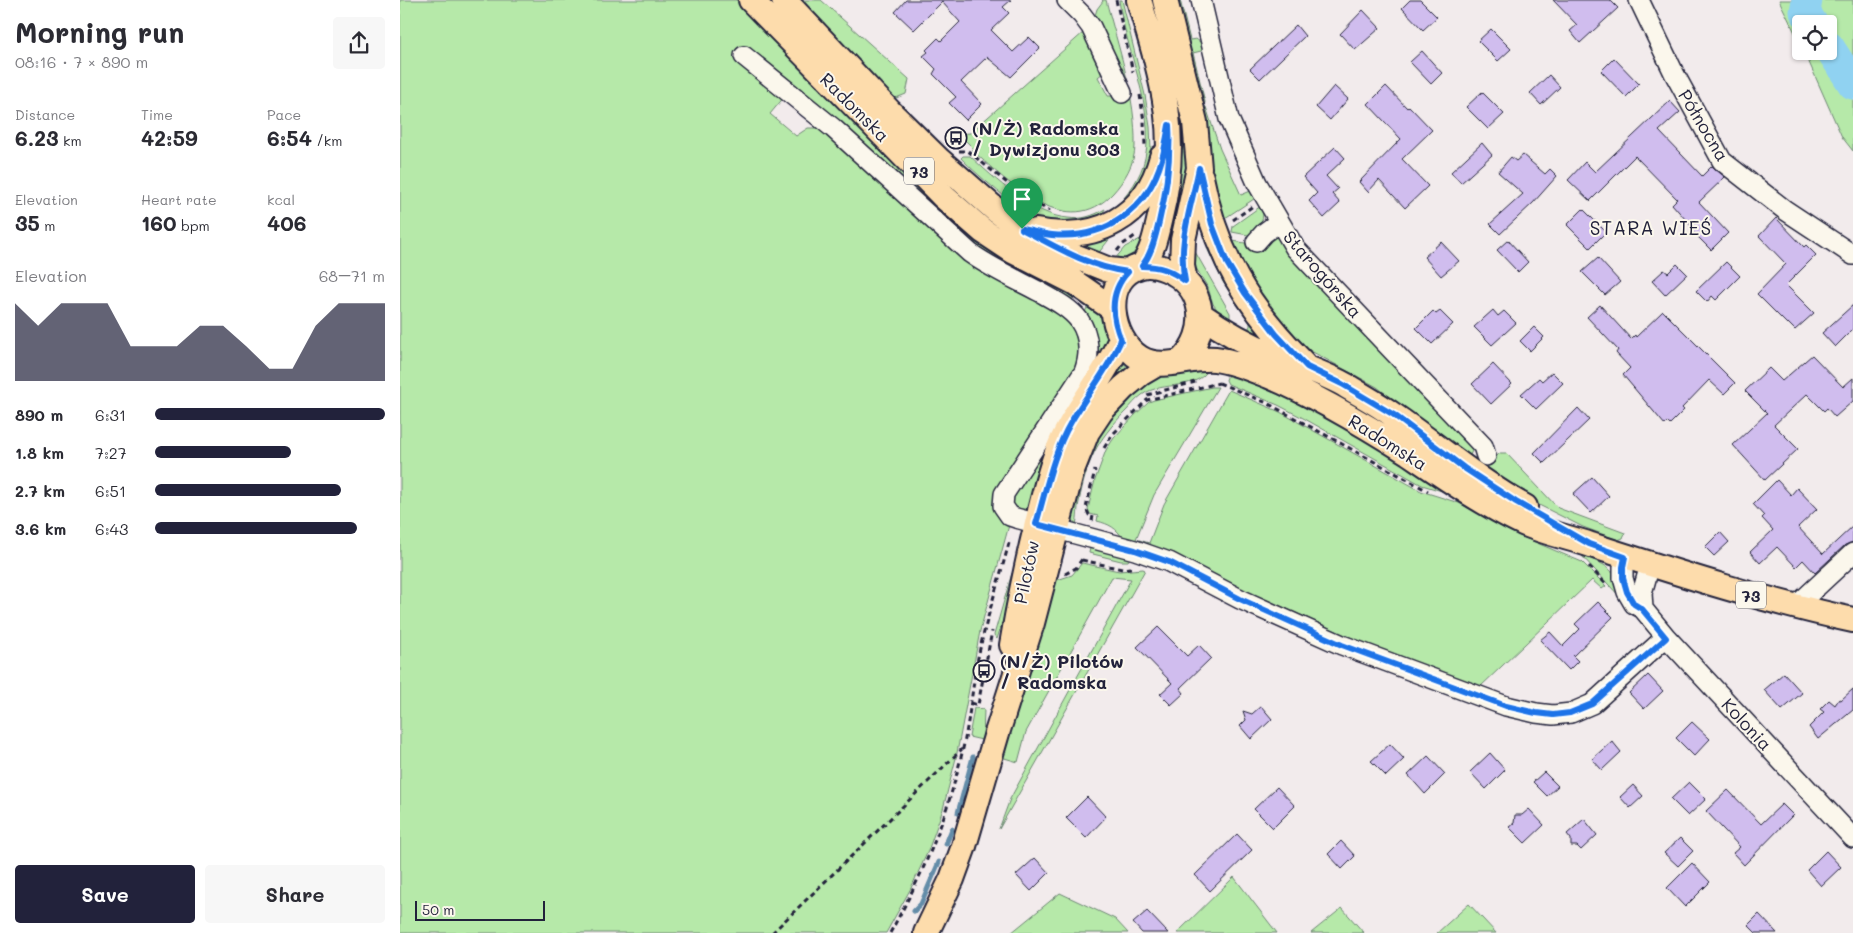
<!DOCTYPE html>
<html lang="en">
<head>
<meta charset="utf-8">
<style>
  body { margin:0; font-family:Mali,sans-serif; background:#f7f7f7; color:#2b2b33; height:100vh; display:flex; flex-direction:column; font-size:19px; white-space:nowrap }
  * { box-sizing:border-box; margin:0 }
  p { font-size:16px; color:#7c7c81 }
  .icon { flex:none; width:28px; height:28px; fill:none; stroke:currentColor; stroke-width:2; stroke-linecap:round; stroke-linejoin:round }
  .map { position:relative; flex:1; overflow:hidden }
  .details { display:flex; flex-direction:column; background:#fff; width:400px }
  .details>* { flex:none }
  .buttons { position:absolute; left:1392px; top:15px; display:grid; gap:10px }
  .buttons a { display:grid; place-items:center; width:45px; height:45px; border-radius:5px; background:#fff; box-shadow:0 1px 4px #0004; font-size:25px }
  .scale { position:absolute; left:15px; bottom:12px; width:130px; box-sizing:border-box; padding-left:5px; border:2px solid #22223b; border-top:0; font-size:14px; line-height:18px; white-space:nowrap; color:#22223b; -webkit-text-stroke:4px #fbf7ec; paint-order:stroke }
  .pin { position:absolute; display:grid; place-items:center; width:42px; height:42px; color:#fff; margin:-51px -21px; border-radius:50% 50% 50% 0; rotate:-45deg; box-shadow:0 0 5px #0007 }
  .pin .icon { rotate:45deg }
  .round { display:grid; place-items:center; flex:none; width:52px; height:52px; border-radius:5px; background:#f7f7f7 }
  .overview { display:flex; align-items:center; justify-content:space-between; height:85px; padding:0 15px }
  h1 { font-size:28px; font-weight:800; line-height:38px }
  .metrics { display:grid; grid-template-columns:repeat(3,1fr); gap:8px; height:85px; padding:5px 15px }
  .metrics div { display:grid; align-content:center }
  .metrics b { font-size:21px; font-weight:800 }
  .metrics small { font-size:14px; font-weight:400 }
  .metrics p { font-size:14px }
  .chart { height:140px; padding:10px 15px }
  .chart p { display:flex; justify-content:space-between }
  .chart svg { width:100%; height:90px; margin-top:5px; fill:#22223b; opacity:.7 }
  .primary-button { display:flex; gap:10px; margin-top:auto; padding:10px 15px }
  .primary-button a { flex:1; height:58px; border-radius:5px; background:#22223b; color:#fff; font-size:20px; font-weight:800; line-height:58px; text-align:center }
  .primary-button a+a { background:#f7f7f7; color:#2b2b33 }
  ul { padding:0 15px; list-style:none; font-size:16px }
  li { display:grid; grid-template-columns:80px 60px 1fr; align-items:center; height:38px }
  li i { height:12px; border-radius:6px; background:#22223b }
  main { display:flex; flex:1; min-height:0 }
  .map>svg:first-child { display:block }
  .green { fill:#b6e9a9; stroke:#6c8672 }
  .lines { fill:none; stroke-linecap:round; stroke-linejoin:round }
  .stream { stroke:#648ca8; stroke-width:5 }
  .river { stroke:#90d2f1; stroke-width:31 }
  .building { fill:#d0bdee; stroke:#22223b }
  .minor-casing { stroke:#22223b; stroke-width:22 }
  .major-casing { stroke:#22223b; stroke-width:28 }
  .path { stroke:#22223b; stroke-width:3; stroke-dasharray:5 4; stroke-linecap:butt }
  .minor { stroke:#fbf7ec; stroke-width:19 }
  .major { stroke:#fddcac; stroke-width:24 }
  .route-casing { stroke:#fff; stroke-width:10 }
  .route { stroke:#1a73e8; stroke-width:6 }
  .labels { text-anchor:middle; dominant-baseline:central; stroke-width:4; stroke-linejoin:round; paint-order:stroke }
  .shield { fill:#fbf7ec; stroke:#636270; stroke-width:1 }
  .shield-label { font-size:16px; font-weight:bold; fill:#22223b }
  .street-label { font-size:18px; fill:#22223b; stroke:#fbf7ec }
  .poi-label { font-size:18px; font-weight:bold; fill:#22223b; stroke:#fbf7ec; text-anchor:start }
  .neighbourhood-label { font-size:19px; letter-spacing:1px; fill:#22223b; stroke:#fbf7ec }
</style>
</head>
<body>
<main>
<section class="details">
<div class="overview"><div><h1>Morning run</h1><p>08:16 · 7 × 890 m</p></div><a class="round"><svg class="icon" aria-label="share" viewBox="0 0 24 24"><path d="M12 15V3M7 8l5-5 5 5M5 13v7h14v-7"/></svg></a></div>
<div class="metrics">
<div><p>Distance</p><b>6.23<small> km</small></b></div>
<div><p>Time</p><b>42:59</b></div>
<div><p>Pace</p><b>6:54<small> /km</small></b></div>
</div>
<div class="metrics">
<div><p>Elevation</p><b>35<small> m</small></b></div>
<div><p>Heart rate</p><b>160<small> bpm</small></b></div>
<div><p>kcal</p><b>406</b></div>
</div>
<div class="chart"><p><span>Elevation</span>68–71 m</p>
<svg viewBox="0 0 160 44" preserveAspectRatio="none"><path d="M0 44V6L10 17L20 6L30 6L40 6L50 27L60 27L70 27L80 17L90 17L100 27L110 38L120 38L130 17L140 6L150 6L160 6V44z"/></svg>
</div>
<ul>
<li><b>890 m</b>6:31<i style="width:100%"></i></li>
<li><b>1.8 km</b>7:27<i style="width:59%"></i></li>
<li><b>2.7 km</b>6:51<i style="width:81%"></i></li>
<li><b>3.6 km</b>6:43<i style="width:88%"></i></li>
</ul>
<div class="primary-button"><a>Save</a><a>Share</a></div>
</section>
<div class="map">
<svg width="1453" height="933" viewBox="0 0 1453 933">
  <rect width="100%" height="100%" fill="#f2ebec"/>
  <filter id="ink" filterUnits="userSpaceOnUse"><feTurbulence type="fractalNoise" baseFrequency=".02" numOctaves="2"/><feDisplacementMap in="SourceGraphic" scale="10" xChannelSelector="R" yChannelSelector="G"/><feConvolveMatrix kernelMatrix="1 2 1 2 8 2 1 2 1" color-interpolation-filters="sRGB"/></filter>
  <g filter="url(#ink)">
    <!-- green -->
    <path class="green" d="M0,0h340l226,229 109,65 -5,10 -77,-44 -208,-164 -15,18 26,22 12,-8h10l248,189c11,17 13,26 13,46l-75,123 5,39 -29,106 -24,127 -13,51 -15,42 -17,37 -25,45h-486z
      M396,0h25l88,79 -3,15 -10,4 -12,-9z
      M702,0h4c12,47 30,97 29,146 0,17 -11,35 -22,47 -45,49 -103,-9 -139,-41l-2,-5 -13,-13 11,-1 114,-101 20,40 -6,5 10,19h9l-23,-77 3,-10 6,-8z
      M719,0h3l23,95 5,32 1,22 -1,17 -30,45 -4,-4c13,-14 25,-30 29,-49 11,-48 -20,-110 -26,-158z
      M748,0h6l28,112 6,52 -7,60 -12,-3z
      M773,0h7l10,40 6,-1 8,6 1,5 -12,3 12,49 -1,4 2,1 14,42 21,46 12,-5 4,7 -38,25z
      M1379,0h74v151l-11,-14 -38,-86h25v-27h-28v21z
      M563,156h7c24,22 64,60 98,62 13,2 25,-2 37,-9l-3,5v7c-17,1 -34,3 -50,2 -22,-2 -75,-48 -91,-65z
      M861,206c5,13 -1,20 -8,30l-21,-4 1,-6z
      M709,233l2,4 -14,18 -28,-15z
      M746,236c-8,15 -15,23 -32,24l11,-13z
      M872,236l9,3 193,208 -4,8 16,11 14,-13h6l52,55 67,25 -2,5 -5,2 -35,-13 -48,-24 -107,-76 -51,-40 -79,-43 -15,-11 -56,-93 18,3 14,8 3,-9z
      M812,245l60,96 -25,-10 3,-5v-4l-27,-40 -16,-34z
      M793,248l37,65v9l-8,-6 -9,-12 -5,-16 -15,-25z
      M689,304c13,11 18,23 19,40l-77,163c-7,4 -12,2 -19,-1l-2,-10 74,-114 -1,-66z
      M721,361l9,8 -37,30z
      M810,366c-10,26 -48,14 -68,29 -6,4 -11,11 -16,16 -30,30 -39,50 -47,91 -2,7 -1,15 -3,23l-5,-9 -1,-8 27,-77 44,-46 16,-8 21,-2 18,-7z
      M829,371l69,30 136,77 21,17 -33,-10 -117,-66 -27,-14 -50,-21 -2,-4z
      M812,387h6l-64,108 -18,44 13,4 15,-39 65,-114 51,22 141,79 38,12 52,29 71,30 24,24 -4,3 -10,-9 -113,108 -102,-39 -144,-64 -110,-46c-6,-11 -14,-15 -26,-18l1,-5 -8,-2 -2,-5 7,-29 11,-30 8,-12 21,-23 14,-13 5,-2z
      M690,548l40,10 -2,3h-7l-32,-8z
      M1181,555c32,13 31,11 41,44z
      M682,563l37,8 24,-2 2,1 -146,259 11,-30 121,-220 -19,-2 -86,155 -8,30 -17,-5 53,-176 18,-6z
      M615,571l-2,16 -16,52 -3,-4 18,-62z
      M574,708l10,1 -1,30 -1,1 -13,-3z
      M834,877l43,56h-100z
      M660,893l55,26 13,14h-117z
      M1069,904l27,29h-59z
      M942,908l22,25h-53z"/>
    <g class="lines">
      <!-- stream -->
      <path class="stream" d="M558,813l15,-56
        M546,844l6,-15
        M514,911l7,-7 18,-42"/>
      <!-- river -->
      <path class="river" d="M1407,0l-2,12 8,12
        M1429,47l24,37"/>
    </g>
    <!-- building -->
    <path class="building" d="M506,0h105l-8,7 6,6 -18,17 22,22 16,-15 11,11 -29,29 -24,-20 -26,25 21,22 -16,16 -17,-17 7,-6 -23,-23 3,-5 -13,-13 5,-4 -2,-2 12,-12 3,3 19,-19 -18,-20 -28,28 -19,-18z
      M1010,0h10l17,17 -14,13 -21,-22z
      M1153,0h57l8,8 -38,35 -10,-12 7,-6z
      M963,10l17,18 -25,22 -15,-16z
      M896,25l9,11 -45,43 -10,-10z
      M1091,29l20,20 -13,12 -20,-20z
      M1022,51l20,22 -11,11 -21,-22z
      M1214,58l25,26 -13,13 -25,-26z
      M1149,75l11,12 -19,18 -11,-12z
      M934,86l14,13 -18,21 -14,-13z
      M986,86l21,22 2,-2 23,24 -30,29 26,27 -23,22 -26,-28 -11,12 -9,-10 42,-43 -33,-35z
      M1082,92l22,22 -16,15 -22,-22z
      M1270,101l10,11 -21,19 43,45 10,-10 13,11 -26,25 29,31 -17,17 -20,-20 2,-2 -21,-24 5,-5 -42,-43 -45,45 -22,-21 17,-18 10,10z
      M1082,143l10,12 -31,28 -10,-11z
      M935,147l10,11 -19,18 12,13 -6,5 8,9 -16,15 -15,-17 8,-8 -14,-16z
      M1123,155l22,19 5,-5 7,7 -24,27 -33,31 -10,-10 33,-30 -25,-22 13,-15 5,4z
      M1183,209l23,23 -16,16 -23,-23z
      M1376,218l28,29 2,-2 10,10 -30,30 28,28 -19,17 -7,-7 -1,1 -30,-30 29,-30 -27,-28z
      M1108,240l20,22 -10,10 -21,-22z
      M1041,242l18,19 -18,15 -17,-19z
      M1198,258l22,24 -15,13 -23,-23z
      M1326,262l14,14 -24,24 -4,-4 -5,6 -11,-11z
      M1277,264l10,10 -22,21 -13,-14 12,-11 4,3z
      M1200,305l31,34 4,-4 1,2 27,-26 72,72 -11,11 -15,-14 -27,28 2,2 -14,14 -2,-2 -3,3 -42,-50 7,-7 -14,-15 2,-3 -31,-33z
      M1453,305v24l-18,18 -13,-14z
      M1093,310l5,6 6,-5 12,12 -24,22 -18,-18z
      M1033,311l3,3 4,-3 13,13 -21,20 -16,-16z
      M1134,327l10,10 -14,14 -10,-10z
      M1412,355l31,32 10,-9v23l-18,16 -8,-9 -3,3 -17,-17 -33,31 24,24 -33,31 -32,-35 34,-32 -22,-22 24,-23 13,13z
      M1093,364l19,20 -21,20 -19,-20z
      M1152,372l11,11 -27,26 -15,-15 18,-16 3,3z
      M1178,408l11,12 -45,43 -10,-10z
      M1192,477l17,19 -18,17 -18,-19z
      M1377,480l14,15 6,-7 20,21 -19,18 25,27 30,-28v16l-8,3 -30,28 -12,-13 -7,7 -19,-20 -17,16 -10,-11 23,-22 -11,-12 2,-2 -11,-12z
      M1320,532l9,10 -15,14 -9,-9z
      M1198,602l15,15 -40,39 5,5 -9,9 -29,-30 10,-8 13,14 17,-17 -5,-5z
      M758,627l29,29 12,-11 12,13 -31,30 4,5 -13,12 -11,-11 12,-11 -35,-36z
      M1384,673l18,20 -20,17 -18,-20z
      M1248,675l15,16 -19,18 -15,-16z
      M1453,689v21l-35,29 -9,-12 15,-15 -4,-3 9,-9 6,5 4,-6 2,1z
      M861,706l11,13 -21,20 -11,-13 6,-6 -3,-9 9,3z
      M1292,722l18,17 -16,17 -18,-18z
      M1212,741l9,11 -19,18 -10,-11z
      M990,744l14,15 -18,17 -15,-15z
      M1090,753l15,17 -19,19 -16,-17z
      M1028,756l17,18 -20,20 -17,-19z
      M1144,772l14,14 -11,10 -14,-14z
      M1289,782l17,17 -18,17 -17,-17z
      M1233,785l10,11 -13,12 -10,-11z
      M877,787l18,19 -22,22 -19,-19z
      M1328,790l33,34 21,-20 11,11 -49,50 -11,-12 7,-6 -34,-36z
      M687,797l19,20 -20,21 -20,-20z
      M1129,809l15,16 -19,18 -16,-16 5,-4 1,-8h7z
      M1184,819l13,16 -16,15 -4,-4h-6v-7l-4,-5z
      M837,834l15,16 -42,41 -15,-16z
      M1280,838l13,13 -15,15 -14,-13z
      M941,841l14,15 -13,13 -14,-15z
      M1426,851l15,16 -20,19 -14,-16z
      M635,858l14,15 -18,18 -15,-16z
      M1292,863l18,19 -25,25 -18,-19z
      M747,911l21,22h-26l-9,-10z
      M1359,914l18,19h-21l-8,-8z"/>
    <g class="lines">
      <!-- minor casing -->
      <g class="minor-casing">
        <path id="minor" d="M667,0l15,15 9,12 31,66
          M801,0l28,119 28,64 38,65 188,198 3,10
          M1239,0l35,73 48,88 63,49 68,45
          M344,56l89,72 137,125c21,15 45,26 68,38 14,8 31,16 41,29 11,16 11,35 5,52l-80,122 -1,12 7,10 6,2 119,32 34,12 71,37 102,46 164,61 30,7 17,2 18,-2 21,-9 74,-67
          M856,242l8,-9 15,-11
          M1225,557l-2,10v11l4,14 7,12 9,5 23,28 187,201
          M1395,607l58,-54
          M1243,609l-1,-16 8,-28"/>
      </g>
      <!-- major casing -->
      <g class="major-casing">
        <path id="major" d="M351,0l193,197 39,34 30,20 61,31 39,27
          M384,0l106,112 49,48 58,51 25,18 52,27 35,14 19,2
          M739,0c23,77 42,136 21,217 -4,17 -7,34 -18,49
          M765,0l30,122 4,46 -16,72 -1,26 3,15
          M801,177c15,78 46,130 102,186
          M636,231c60,12 110,-13 126,-74
          M801,315c23,16 50,31 77,42 22,8 45,16 67,28 16,10 33,19 48,30 45,31 85,66 132,92
          M781,361c30,-28 25,-76 -15,-92 -8,-3 -18,-5 -25,-3 -42,12 -31,74 -1,92 23,14 50,-2 75,1 18,2 37,10 54,17 48,20 96,49 140,77 37,25 73,50 114,70 22,10 45,14 68,22 87,28 173,56 262,75
          M612,645c8,-48 18,-95 30,-142 5,-19 10,-40 18,-58 16,-38 45,-68 61,-106
          M526,933l26,-54 12,-33 33,-113 35,-110 40,-153 15,-38 14,-21 22,-23 17,-14 17,-10"/>
      </g>
      <!-- path -->
      <path class="path" d="M716,0l17,72
        M740,95l4,26 1,25
        M559,151h9l55,45 27,15
        M833,220l20,-14
        M717,251l5,-6 13,-9
        M819,383l48,20 161,88
        M747,395l52,-14
        M704,448l9,-14 34,-34 72,-17
        M692,521l1,-5 -4,-1 -3,-7 9,-38
        M682,560l40,9 10,-1
        M1189,566l18,19
        M665,574l11,-6 6,-9
        M571,703l7,2 14,-74
        M372,933l190,-184
        M490,933c31,-56 52,-102 68,-164 6,-22 10,-45 13,-68 2,-11 3,-22 5,-33 8,-44 23,-86 34,-129"/>
      <!-- minor -->
      <use href="#minor" class="minor"/>
      <!-- major -->
      <use href="#major" class="major"/>
    </g>
  </g>
  <g class="lines" filter="url(#ink)">
    <!-- route casing -->
    <g class="route-casing">
      <path id="route" d="M769,125c2,34 -2,64 -10,97 -4,16 -7,31 -17,44 17,0 29,4 43,15 -8,-37 7,-77 14,-113l13,56 15,39 18,30 31,41 31,33 35,17 52,31 70,53 52,34 73,42 36,13 -2,10v11l4,14 7,12 8,5 24,29 -74,66 -22,9 -17,2 -17,-2 -30,-7 -164,-61 -102,-46 -71,-37 -34,-12 -99,-26c10,-34 17,-71 35,-102 16,-28 37,-52 50,-82 -10,-24 -12,-48 7,-68 -39,-5 -72,-25 -106,-43 10,2 20,5 30,6 53,5 96,-25 110,-76 3,-11 5,-23 7,-34z"/>
    </g>
    <!-- route -->
    <use href="#route" class="route"/>
  </g>
  <!-- icons -->
  <defs>
    <g id="bus-ring" transform="scale(1.125)"><circle r="9.5" fill="#fbf7ec" stroke="#22223b" stroke-width="1.5"/><path d="M-5-6H5V4H4V6H2V4H-2V6H-4V4H-5ZM-3.5-4V0h7V-4ZM-3.5 1.2v1.5H-2V1.2ZM2 1.2v1.5H3.5V1.2Z" fill="#22223b"/></g>
  </defs>
  <g fill-rule="evenodd">
    <use href="#bus-ring" x="556" y="138"/>
    <use href="#bus-ring" x="584" y="671"/>
  </g>
  <g class="labels">
    <!-- shield labels -->
    <g class="shield">
      <rect x="504" y="157.5" width="30" height="27" rx="4"/>
      <rect x="1336" y="581.5" width="30" height="27" rx="4"/>
    </g>
    <g class="shield-label">
      <text x="519" y="171">73</text>
      <text x="1351" y="595">73</text>
    </g>
    <!-- street labels -->
    <g class="street-label">
      <text transform="translate(455 107) rotate(45)">Radomska</text>
      <text transform="translate(1304 125) rotate(59)">Północna</text>
      <text transform="translate(923 274) rotate(49)">Starogórska</text>
      <text transform="translate(988 442) rotate(32)">Radomska</text>
      <text transform="translate(626 572) rotate(-78)">Pilotów</text>
      <text transform="translate(1347 724) rotate(47)">Kolonia</text>
    </g>
    <!-- poi labels -->
    <g class="poi-label">
      <text x="572" y="128">(N/Ż) Radomska<tspan x="572" dy="21">/ Dywizjonu 303</tspan></text>
      <text x="600" y="661">(N/Ż) Pilotów<tspan x="600" dy="21">/ Radomska</tspan></text>
    </g>
    <!-- neighbourhood labels -->
    <g class="neighbourhood-label">
      <text x="1251" y="227">STARA WIEŚ</text>
    </g>
  </g>
</svg>
<div class="buttons">
<a><svg class="icon" aria-label="locate" viewBox="0 0 24 24"><circle cx="12" cy="12" r="6"/><path d="M12 2v4M12 18v4M2 12h4M18 12h4"/></svg></a>
</div>
<div class="scale">50 m</div>
<div class="pin" style="left:622px;top:229px;background:#1e9e55"><svg class="icon" aria-label="arrive" viewBox="0 0 24 24"><path d="M6 21V4h12l-3 4 3 4H6"/></svg></div>
</div>
</main>
</body>
</html>
